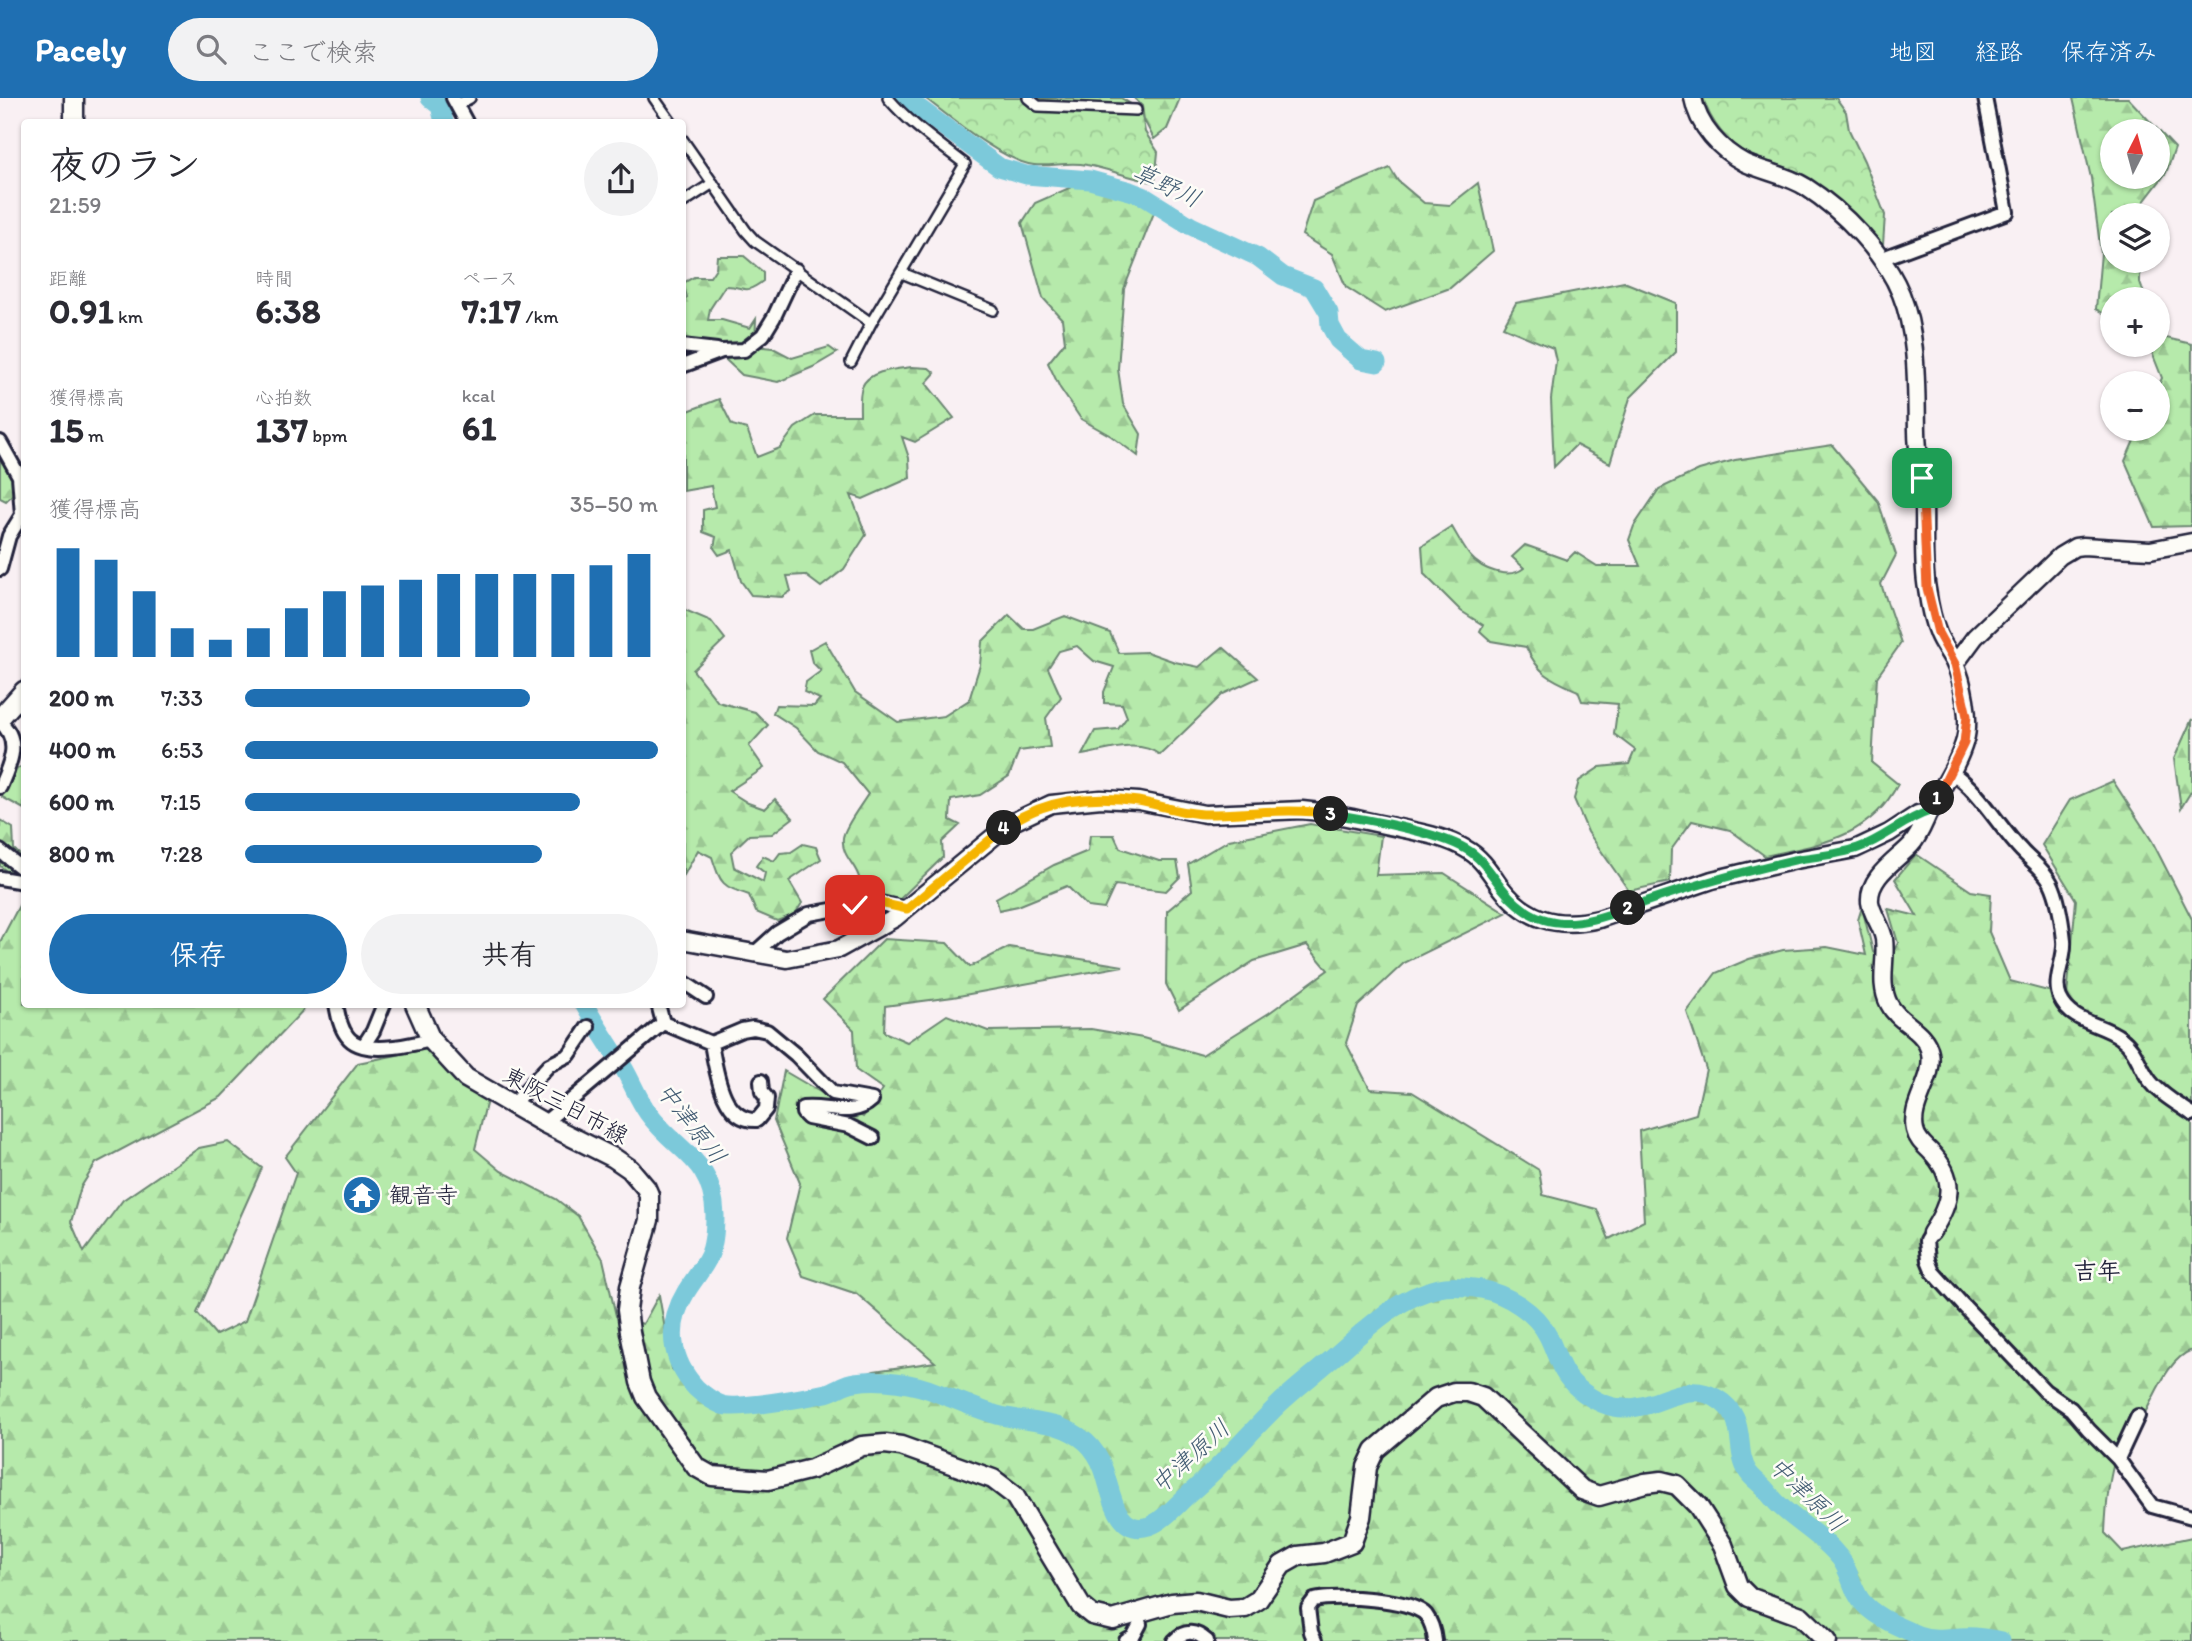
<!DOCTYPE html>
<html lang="ja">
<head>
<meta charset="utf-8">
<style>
  body { margin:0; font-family:Itim,"Klee One",sans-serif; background:#f2f2f3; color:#2b2b33; height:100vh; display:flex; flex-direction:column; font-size:26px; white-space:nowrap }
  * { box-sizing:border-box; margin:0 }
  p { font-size:23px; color:#7c7c81 }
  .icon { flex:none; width:38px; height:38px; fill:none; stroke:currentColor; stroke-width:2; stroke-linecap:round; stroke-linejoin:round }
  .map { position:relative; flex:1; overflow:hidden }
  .drawer { position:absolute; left:21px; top:21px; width:665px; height:889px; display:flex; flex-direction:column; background:#fff; border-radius:7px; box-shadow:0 2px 5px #0004 }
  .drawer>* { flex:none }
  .needle { width:46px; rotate:6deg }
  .buttons { position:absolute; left:2100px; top:21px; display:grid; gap:14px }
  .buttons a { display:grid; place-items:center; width:70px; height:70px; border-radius:50%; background:#fff; box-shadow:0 2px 5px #0004; font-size:35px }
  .pin { position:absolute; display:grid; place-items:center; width:60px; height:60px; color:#fff; margin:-30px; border-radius:14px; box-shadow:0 4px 10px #0006 }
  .km { position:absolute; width:35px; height:35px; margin:-18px; border-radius:50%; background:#222; color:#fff; font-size:19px; line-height:35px; text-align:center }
  .round { display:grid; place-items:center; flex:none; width:74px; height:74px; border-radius:37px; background:#f2f2f3 }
  .summary { display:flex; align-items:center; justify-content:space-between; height:119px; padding:0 28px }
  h1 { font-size:38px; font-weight:800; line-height:52px }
  .stats { display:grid; grid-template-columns:repeat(3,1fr); gap:10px; height:119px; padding:7px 28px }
  .stats div { display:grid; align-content:center }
  .stats b { font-size:35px; font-weight:800 }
  .stats small { font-size:19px; font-weight:400 }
  .stats p { font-size:19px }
  .chart { height:196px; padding:14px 28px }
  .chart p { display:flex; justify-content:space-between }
  .chart svg { width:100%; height:126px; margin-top:7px; stroke:#1f6fb2; stroke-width:6 }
  .cta { display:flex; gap:14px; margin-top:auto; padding:14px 28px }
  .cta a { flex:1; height:80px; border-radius:42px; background:#1f6fb2; color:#fff; font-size:28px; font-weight:800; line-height:80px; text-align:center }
  .cta a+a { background:#f2f2f3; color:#2b2b33 }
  ul { padding:0 28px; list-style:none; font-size:23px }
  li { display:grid; grid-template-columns:112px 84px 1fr; align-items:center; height:52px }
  li i { height:18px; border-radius:9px; background:#1f6fb2 }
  header { display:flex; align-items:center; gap:42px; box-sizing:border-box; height:98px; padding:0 35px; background:#1f6fb2; color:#fff }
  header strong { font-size:33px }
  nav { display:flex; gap:38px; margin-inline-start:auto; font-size:24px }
  .search { width:490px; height:63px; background:#f2f2f3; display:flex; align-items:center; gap:18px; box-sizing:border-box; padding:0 24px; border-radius:38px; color:#7c7c81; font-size:26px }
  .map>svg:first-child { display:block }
  .forest { fill:url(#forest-firs); stroke:#6c8673; stroke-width:2; fill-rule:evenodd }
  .park { fill:url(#park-crowns); stroke:#6c8673; stroke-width:2 }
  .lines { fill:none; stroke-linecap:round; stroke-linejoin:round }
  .river { stroke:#7cc9da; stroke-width:19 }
  .pedestrian-casing { stroke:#22223b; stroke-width:14 }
  .minor-casing { stroke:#22223b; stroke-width:18 }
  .tertiary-casing { stroke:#22223b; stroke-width:21 }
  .secondary-casing { stroke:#22223b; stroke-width:23 }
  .pedestrian { stroke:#fdfcf7; stroke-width:9 }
  .minor { stroke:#fdfcf7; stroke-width:12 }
  .tertiary { stroke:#fdfcf7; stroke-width:16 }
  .secondary { stroke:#fdfcf7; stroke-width:18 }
  .split-1-casing { stroke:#fff; stroke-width:14 }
  .split-2-casing { stroke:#fff; stroke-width:14 }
  .split-3-casing { stroke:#fff; stroke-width:14 }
  .split-4-casing { stroke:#fff; stroke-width:14 }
  .split-5-casing { stroke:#fff; stroke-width:14 }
  .split-1 { stroke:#f0652b; stroke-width:9 }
  .split-2 { stroke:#22a559; stroke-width:9 }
  .split-3 { stroke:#22a559; stroke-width:9 }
  .split-4 { stroke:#f5b400; stroke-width:9 }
  .split-5 { stroke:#f5b400; stroke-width:9 }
  .labels { text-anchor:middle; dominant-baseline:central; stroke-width:5; stroke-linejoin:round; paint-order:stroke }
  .street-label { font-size:23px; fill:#22223b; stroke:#fdfcf7 }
  .poi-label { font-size:23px; fill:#22223b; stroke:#fdfcf7; text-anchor:start }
  .water-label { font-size:24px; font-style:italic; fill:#425c73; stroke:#fdfcf7 }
  .neighbourhood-label { font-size:24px; font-weight:bold; fill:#22223b; stroke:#fdfcf7 }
</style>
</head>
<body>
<header>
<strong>Pacely</strong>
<div class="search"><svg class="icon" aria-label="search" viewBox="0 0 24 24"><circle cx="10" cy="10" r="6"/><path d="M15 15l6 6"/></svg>ここで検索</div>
<nav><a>地図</a><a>経路</a><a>保存済み</a></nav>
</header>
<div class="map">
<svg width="2192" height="1543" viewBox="0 0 2192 1543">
  <defs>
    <pattern id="forest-firs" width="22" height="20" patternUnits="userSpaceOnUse" patternTransform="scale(1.75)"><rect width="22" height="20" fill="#b6eaab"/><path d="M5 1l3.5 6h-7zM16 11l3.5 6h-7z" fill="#9cc894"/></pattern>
    <pattern id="park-crowns" width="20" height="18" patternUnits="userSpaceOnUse" patternTransform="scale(1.75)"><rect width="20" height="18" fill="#b6eaab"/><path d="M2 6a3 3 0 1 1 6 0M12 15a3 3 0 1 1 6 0" fill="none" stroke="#9cc894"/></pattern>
  </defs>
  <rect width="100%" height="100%" fill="#f9f0f3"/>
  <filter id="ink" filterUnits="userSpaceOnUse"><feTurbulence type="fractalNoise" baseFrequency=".0143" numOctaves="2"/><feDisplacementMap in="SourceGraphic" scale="14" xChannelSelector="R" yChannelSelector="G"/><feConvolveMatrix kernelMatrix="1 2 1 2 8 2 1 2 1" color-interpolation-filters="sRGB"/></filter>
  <g filter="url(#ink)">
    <!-- forest -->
    <path class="forest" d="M1134,0h46l-13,31 -13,10 -10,-19 -2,-14z
      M2073,0h55l47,50 -9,25 -23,30 -1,12h-30v46h28v22l6,16h-34v19l-16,-9 5,-56 -10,-75zM2112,33h46v46h-46z
      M1390,70l8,13 26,22 26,2 28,-22 15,68 -43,37 -65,24 -39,-25 -14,-33 -30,-19 11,-34z
      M1085,83l32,4 40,20 -33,84 -6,80 5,35 18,30 -3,22 -27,-20 -30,-17 -21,-31 -12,-25 17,-21 -3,-23 -19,-21 -21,-75 13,-20z
      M717,158h27l19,16v9c-20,15 -16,5 -38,5l-15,23 -2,11h14l28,8 6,-9 -1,27 18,2 19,10 37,-11 8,6 -24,14 -35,15 -36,-7 -29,-27 -30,15v-63l4,-3 -4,-14 11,-6h16l6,-9z
      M1624,184l52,21v49l-46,46 -20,65 -34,-18 -22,22 -3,-68 5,-38 -3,-13 -50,-21 13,-24z
      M2158,230l4,9 30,7 -1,182 -37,1 -29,-66 14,-32h19v-42l4,-9 -13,-33h9z
      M912,269l17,1 6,5 -9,10 28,35 -39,24 -13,-5 7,21 1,20 -47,21 -12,-4 15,40 -22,34 -23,18 -16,-12 -18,1 4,15 -9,6 -31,-2 -10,-14 -9,-31 -13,5 -5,-7 2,-11 -13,-5v-22l12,-3 -4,-21 -28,5v-78l36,-14 13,26 15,4 10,28 23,-9 15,-20 20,-13h45c0,-8 -1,-20 2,-28 7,-17 34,-18 50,-20z
      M1832,347l46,56 18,54 -15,29 20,59 -24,34 -5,86 26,21c-29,55 -79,60 -133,72l-35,-26 -38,-9 -21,29 -1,32 -41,9 -41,-59 -14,-33 5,-18 21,-14 29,-3 6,-14 -21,-16 4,-30 -36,-3 -4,-10c-27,-12 -39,-16 -52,-44l-35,-6 -11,-10 3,-6 -22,-14 -37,-37 -2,-28 30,-19c6,10 11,20 18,29 12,14 39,24 54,12l-12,-11 13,-12 42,15 8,-8 22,14h43l-11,-26 5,-14 25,-37 40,-19 36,-10z
      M0,356l15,21 -2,19 -7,7 -6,-3z
      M682,505l3,7 26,11 14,18 -32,31 25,32 37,10 13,13 -19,21 15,22 -35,23 19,12 17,6 10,-10 18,19 -21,16 -23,1 -18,17 3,15 29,15 2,-9 -9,-7 7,-10 11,5 6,-8 11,-1 12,-8 13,3 5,12 -32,22 13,22 -7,11 -18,7 -21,-9 -7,-17c-27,-9 -28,-10 -37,-38l-14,-7 -15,27z
      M1009,517l15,14h9l32,-13 45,17 9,20 28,-1 28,10 24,5 24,-20 35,31 -35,16 -63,61c-22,-17 -53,-4 -78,0l13,-24 23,-2 9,-12 -5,-13 -18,-1v-11l10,-25 -20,-6 -17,-15 -18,5 -11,17 13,29 -15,21 4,29 -31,4 -10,25 -29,19 -29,5 -1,20 10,5 -18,17 1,15 -44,43 -4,2 -42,-3c20,-29 -13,-35 -10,-61 1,-11 19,-34 25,-44l-26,-32 -24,-11 -22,-23 -23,-15 3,-8 38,1 6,-7 -16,-7 2,-10 15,-11 -9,-9 -3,-12 16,-9 30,51 43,30 46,-6 25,-16 11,-35 2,-23z
      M2192,621v71l-11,18 -7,-49z
      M24,667v44l-22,-12 15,-28z
      M2113,683l39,60 40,78v431c-25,9 -37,47 -50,68 -8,11 -21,22 -25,35 -9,25 -11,54 -12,80l18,19 69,-15v104h-2192v-699l24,-46v108l284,1 -87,92 -125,66 -15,24 -10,35 13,30 39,-52 76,-52 29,-6 34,26 -65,145 19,22 29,-14 51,-148 -11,-16 73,-94 73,-15 56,52 -12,49 26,22 55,28 22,17 25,43 13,57 27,8 16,-29 13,74 31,32 27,12 60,-10 84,-32 61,-9 -78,-68 -54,-18 -16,-38 13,-55 -26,-62 10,-50 79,46 20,-28 -27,-19 -2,-40 -31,-31 61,-60 63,4 23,24 39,-20 114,19 -170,31 -68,9 -1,26 23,10 40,-27 41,16 103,-2 52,9 59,17 67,-42 59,-43 -21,-25 -53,16 -75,49 -13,-26 1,-73 25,-21 -4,-26 41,-24 81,-16 71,12 -5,39 68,-2 62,40 -102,50 -46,43 -12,37 24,46 42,3 127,78 4,25 54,14 12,30 35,-18 -5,-90 57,-17 10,-45 -19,-57 29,-39 33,-14 34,-9 44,-3 39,8 -8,-35 4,-13 11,45 13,13 12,-22 -10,-34 29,7 -22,-37 21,-25 55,37 20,3 -2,38 21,49 57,15 9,-96 -34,-55 28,-45z
      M0,722l13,8 1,21 10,10v26l-24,-19z
      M1090,737h24l6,13 39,13h18l3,16 -14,14 -51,-6 -11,24 -16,-2 -21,-21 -49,20 -19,4 -3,-12 58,-33 34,-14z"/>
    <!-- park -->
    <path class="park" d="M925,0h196l20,12 4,22 13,20 -3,30c-24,-3 -45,-13 -68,-17 -18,-4 -35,2 -53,0 -32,-4 -83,-47 -109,-67z
      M1703,0h133l10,14 3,18 15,31 21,54 -2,30c-25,-21 -47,-47 -73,-65 -19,-14 -40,-16 -60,-25 -22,-10 -40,-34 -47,-57z"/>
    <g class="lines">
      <!-- river -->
      <path class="river" d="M430,0l10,8 4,16
        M905,0l94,69 27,8 64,5 40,11 13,5 48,30 67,31 25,19 31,12 15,25 1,12 8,15 23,20 16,3
        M584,906c12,22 26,42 39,63 9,15 15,32 25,46 28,39 65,45 67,102 0,13 -1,30 -6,41 -6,13 -16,24 -23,36 -20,33 -16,68 10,96 6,6 18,14 26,17 15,5 86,-8 104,-12 11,-3 18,-10 29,-11 26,-4 60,1 83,11 19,7 39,16 59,22 31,8 63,4 89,27 7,6 14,17 17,26 8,20 12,69 46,58 15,-5 29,-23 41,-33 32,-27 59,-60 89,-89 18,-17 38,-32 56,-48 31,-27 63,-59 104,-68 13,-3 29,-1 42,1 26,5 55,23 67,47 10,20 12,38 31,53 61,50 93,-17 137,9 34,20 17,51 32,74 4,6 10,10 15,15 5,5 9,11 14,16 20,20 45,32 63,55 11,14 12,34 24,46 13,14 37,24 54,31 15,5 27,3 42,2 14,-1 28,1 41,4"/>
      <!-- pedestrian casing -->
      <g class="pedestrian-casing">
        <path id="pedestrian" d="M654,0l17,24
          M1028,0l10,8 98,4
          M457,7l13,-7
          M682,41l64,92 9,10 116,82
          M682,105l31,-20
          M902,175l91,37
          M851,264l20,-39 94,-159c-27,-21 -55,-40 -77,-66"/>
      </g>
      <!-- minor casing -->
      <g class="minor-casing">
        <path id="minor" d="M453,0l13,24
          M1883,160l124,-46 -22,-114
          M682,248l35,4
          M682,268l40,-15 22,-1 19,-15 11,-18 22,-47
          M0,344l19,34 3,39 -13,21 -9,33
          M0,624c22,19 10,42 0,65
          M1951,674c30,20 47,54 71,79 10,11 22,18 29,32 8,16 11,39 13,57 2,19 -12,40 -4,58 12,26 42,25 61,40 16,12 18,29 29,43 11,14 28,23 42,33
          M0,753l24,19
          M0,780l24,4
          M756,854l21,-19 32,-19 67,-12 31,7
          M682,883l24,16
          M336,906c2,11 4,23 11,32 15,21 63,9 84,4
          M658,906l5,19
          M663,925l48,20 31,-13 11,-2 14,3 29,24 37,38 39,7c-20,19 -46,5 -69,8v5l5,5 41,8 24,12
          M711,945c5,27 11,79 46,77l9,-11 1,-11 -5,-6 -1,-11
          M364,947l9,-14 11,-27
          M512,1007l37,-40 20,-10 19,-28
          M544,1025l119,-100
          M1931,1135l-5,8 2,19 5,12 30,33 82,86 26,18 18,21 29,29 34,47 40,11
          M2118,1361l20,-43
          M1126,1543l7,-4 7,-13 -4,-11
          M1174,1543c11,-12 22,-10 33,0
          M1315,1543l-4,-9 -3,-24 6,-8c22,-5 97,-2 112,15 6,8 8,17 9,26"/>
      </g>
      <!-- tertiary casing -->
      <g class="tertiary-casing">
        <path id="tertiary" d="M1693,0c5,28 27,52 52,65 20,9 42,12 61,24 36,23 79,67 95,107 17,42 15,92 16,137 0,24 6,48 7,72 1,28 -2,58 3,86 2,15 5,31 11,45 4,10 11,18 16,28 9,18 17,58 11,78 -7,25 -23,47 -35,70 -6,12 -10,25 -19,35 -15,16 -43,32 -41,57 2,13 12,24 14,37 3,22 -6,44 5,65 9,19 37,26 41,49 5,27 -21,51 -15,77 2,9 8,14 15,21 28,28 21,52 1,82
          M1955,566l20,-27 85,-81 15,-9 8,-1 67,4 42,-8
          M682,842l105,19 52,-10 56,-31 114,-94 42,-20 50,-5 38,2 66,13 97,-4 18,2c26,4 53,11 79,16 23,5 47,9 67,21 15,8 24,23 33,36 26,35 57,44 100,34l113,-39 84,-20 59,-11 34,-16 29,-19 12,-3"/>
      </g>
      <!-- secondary casing -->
      <g class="secondary-casing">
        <path id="secondary" d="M74,24v-24
          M0,620l24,-27
          M415,906l16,36 35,38 78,45 70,35 16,11 16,19 3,7v25l-19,67 -3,23 3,22 10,50 6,15 50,70 16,9 56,4 44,-11 50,-23 23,-2 16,2 92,33 21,16 67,111 11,9 21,5 59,-17 24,-2 33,8 16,-1 13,-8 24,-35 16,-9 26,-3 28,-11 9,-25 6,-50 8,-17 61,-52 18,-6h14l15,5 99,93 17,6 46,-13 16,-2 16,4 21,21 25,39 15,41 11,11 52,19 26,25"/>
      </g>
      <!-- pedestrian -->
      <use href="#pedestrian" class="pedestrian"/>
      <!-- minor -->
      <use href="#minor" class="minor"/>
      <!-- tertiary -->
      <use href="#tertiary" class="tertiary"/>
      <!-- secondary -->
      <use href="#secondary" class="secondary"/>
    </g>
  </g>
  <g class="lines" filter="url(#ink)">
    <!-- split-1 casing -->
    <g class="split-1-casing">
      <path id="split-1" d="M1922,380l5,110 11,45 17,31 12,52 -3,27 -27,55"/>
    </g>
    <!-- split-2 casing -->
    <g class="split-2-casing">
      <path id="split-2" d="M1628,810c55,-20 109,-35 166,-48 21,-4 44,-5 64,-12 26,-9 46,-29 72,-37l7,-13"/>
    </g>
    <!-- split-3 casing -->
    <g class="split-3-casing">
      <path id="split-3" d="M1331,716c35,5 106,18 135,35 16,9 25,25 36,39 37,47 77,38 126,20"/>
    </g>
    <!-- split-4 casing -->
    <g class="split-4-casing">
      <path id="split-4" d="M1004,730c38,-29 88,-34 134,-27 23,4 45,13 69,13 41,0 83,-7 124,0"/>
    </g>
    <!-- split-5 casing -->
    <g class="split-5-casing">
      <path id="split-5" d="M855,807l21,-3 31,7 97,-81"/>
    </g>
    <!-- split-1 -->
    <use href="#split-1" class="split-1"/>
    <!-- split-2 -->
    <use href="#split-2" class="split-2"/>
    <!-- split-3 -->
    <use href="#split-3" class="split-3"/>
    <!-- split-4 -->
    <use href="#split-4" class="split-4"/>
    <!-- split-5 -->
    <use href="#split-5" class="split-5"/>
  </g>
  <!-- icons -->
  <defs>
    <g id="temple-disc" transform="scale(2.0125)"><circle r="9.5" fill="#1f6fb2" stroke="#fdfcf7"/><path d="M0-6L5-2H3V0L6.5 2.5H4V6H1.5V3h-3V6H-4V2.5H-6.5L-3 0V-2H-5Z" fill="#fff"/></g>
  </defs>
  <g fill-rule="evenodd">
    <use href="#temple-disc" x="362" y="1097"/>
  </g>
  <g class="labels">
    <!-- street labels -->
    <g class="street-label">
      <text transform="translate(566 1007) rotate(28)">東阪三日市線</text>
    </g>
    <!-- poi labels -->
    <g class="poi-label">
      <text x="389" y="1097">観音寺</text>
    </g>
    <!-- water labels -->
    <g class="water-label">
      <text transform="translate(1167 87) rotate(25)">草野川</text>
      <text transform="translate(692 1025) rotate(52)">中津原川</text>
      <text transform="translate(1190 1358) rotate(-42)">中津原川</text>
      <text transform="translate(1808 1396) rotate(44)">中津原川</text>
    </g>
    <!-- neighbourhood labels -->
    <g class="neighbourhood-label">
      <text x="2097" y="1172">吉年</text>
    </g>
  </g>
</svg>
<div class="buttons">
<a><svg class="needle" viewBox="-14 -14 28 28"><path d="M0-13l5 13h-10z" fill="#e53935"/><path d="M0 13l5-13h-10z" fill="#7c7c81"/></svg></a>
<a><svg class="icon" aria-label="layers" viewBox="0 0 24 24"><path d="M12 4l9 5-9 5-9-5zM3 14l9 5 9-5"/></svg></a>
<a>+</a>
<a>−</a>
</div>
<div class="pin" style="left:1922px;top:380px;background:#1e9e55"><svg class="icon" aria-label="arrive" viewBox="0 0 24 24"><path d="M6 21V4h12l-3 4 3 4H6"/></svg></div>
<div class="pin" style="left:855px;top:807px;background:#d93025"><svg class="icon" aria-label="check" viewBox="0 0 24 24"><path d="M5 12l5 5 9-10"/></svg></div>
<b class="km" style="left:1937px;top:700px">1</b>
<b class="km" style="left:1628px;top:810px">2</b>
<b class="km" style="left:1331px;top:716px">3</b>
<b class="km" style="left:1004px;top:730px">4</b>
<section class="drawer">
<div class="summary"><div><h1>夜のラン</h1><p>21:59</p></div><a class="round"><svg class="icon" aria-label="share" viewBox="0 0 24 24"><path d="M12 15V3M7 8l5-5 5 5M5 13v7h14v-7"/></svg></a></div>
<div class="stats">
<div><p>距離</p><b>0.91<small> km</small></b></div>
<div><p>時間</p><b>6:38</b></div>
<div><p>ペース</p><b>7:17<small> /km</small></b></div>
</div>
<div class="stats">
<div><p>獲得標高</p><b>15<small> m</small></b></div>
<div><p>心拍数</p><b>137<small> bpm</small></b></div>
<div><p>kcal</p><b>61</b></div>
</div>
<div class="chart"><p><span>獲得標高</span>35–50 m</p>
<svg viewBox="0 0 160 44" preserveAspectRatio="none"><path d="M5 44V6M15 44V10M25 44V21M35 44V34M45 44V38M55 44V34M65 44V27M75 44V21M85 44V19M95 44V17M105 44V15M115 44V15M125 44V15M135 44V15M145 44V12M155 44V8"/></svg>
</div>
<ul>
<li><b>200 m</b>7:33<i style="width:69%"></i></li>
<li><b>400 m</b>6:53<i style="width:100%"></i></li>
<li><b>600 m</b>7:15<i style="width:81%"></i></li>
<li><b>800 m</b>7:28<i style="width:72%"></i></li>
</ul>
<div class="cta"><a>保存</a><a>共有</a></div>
</section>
</div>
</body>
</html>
